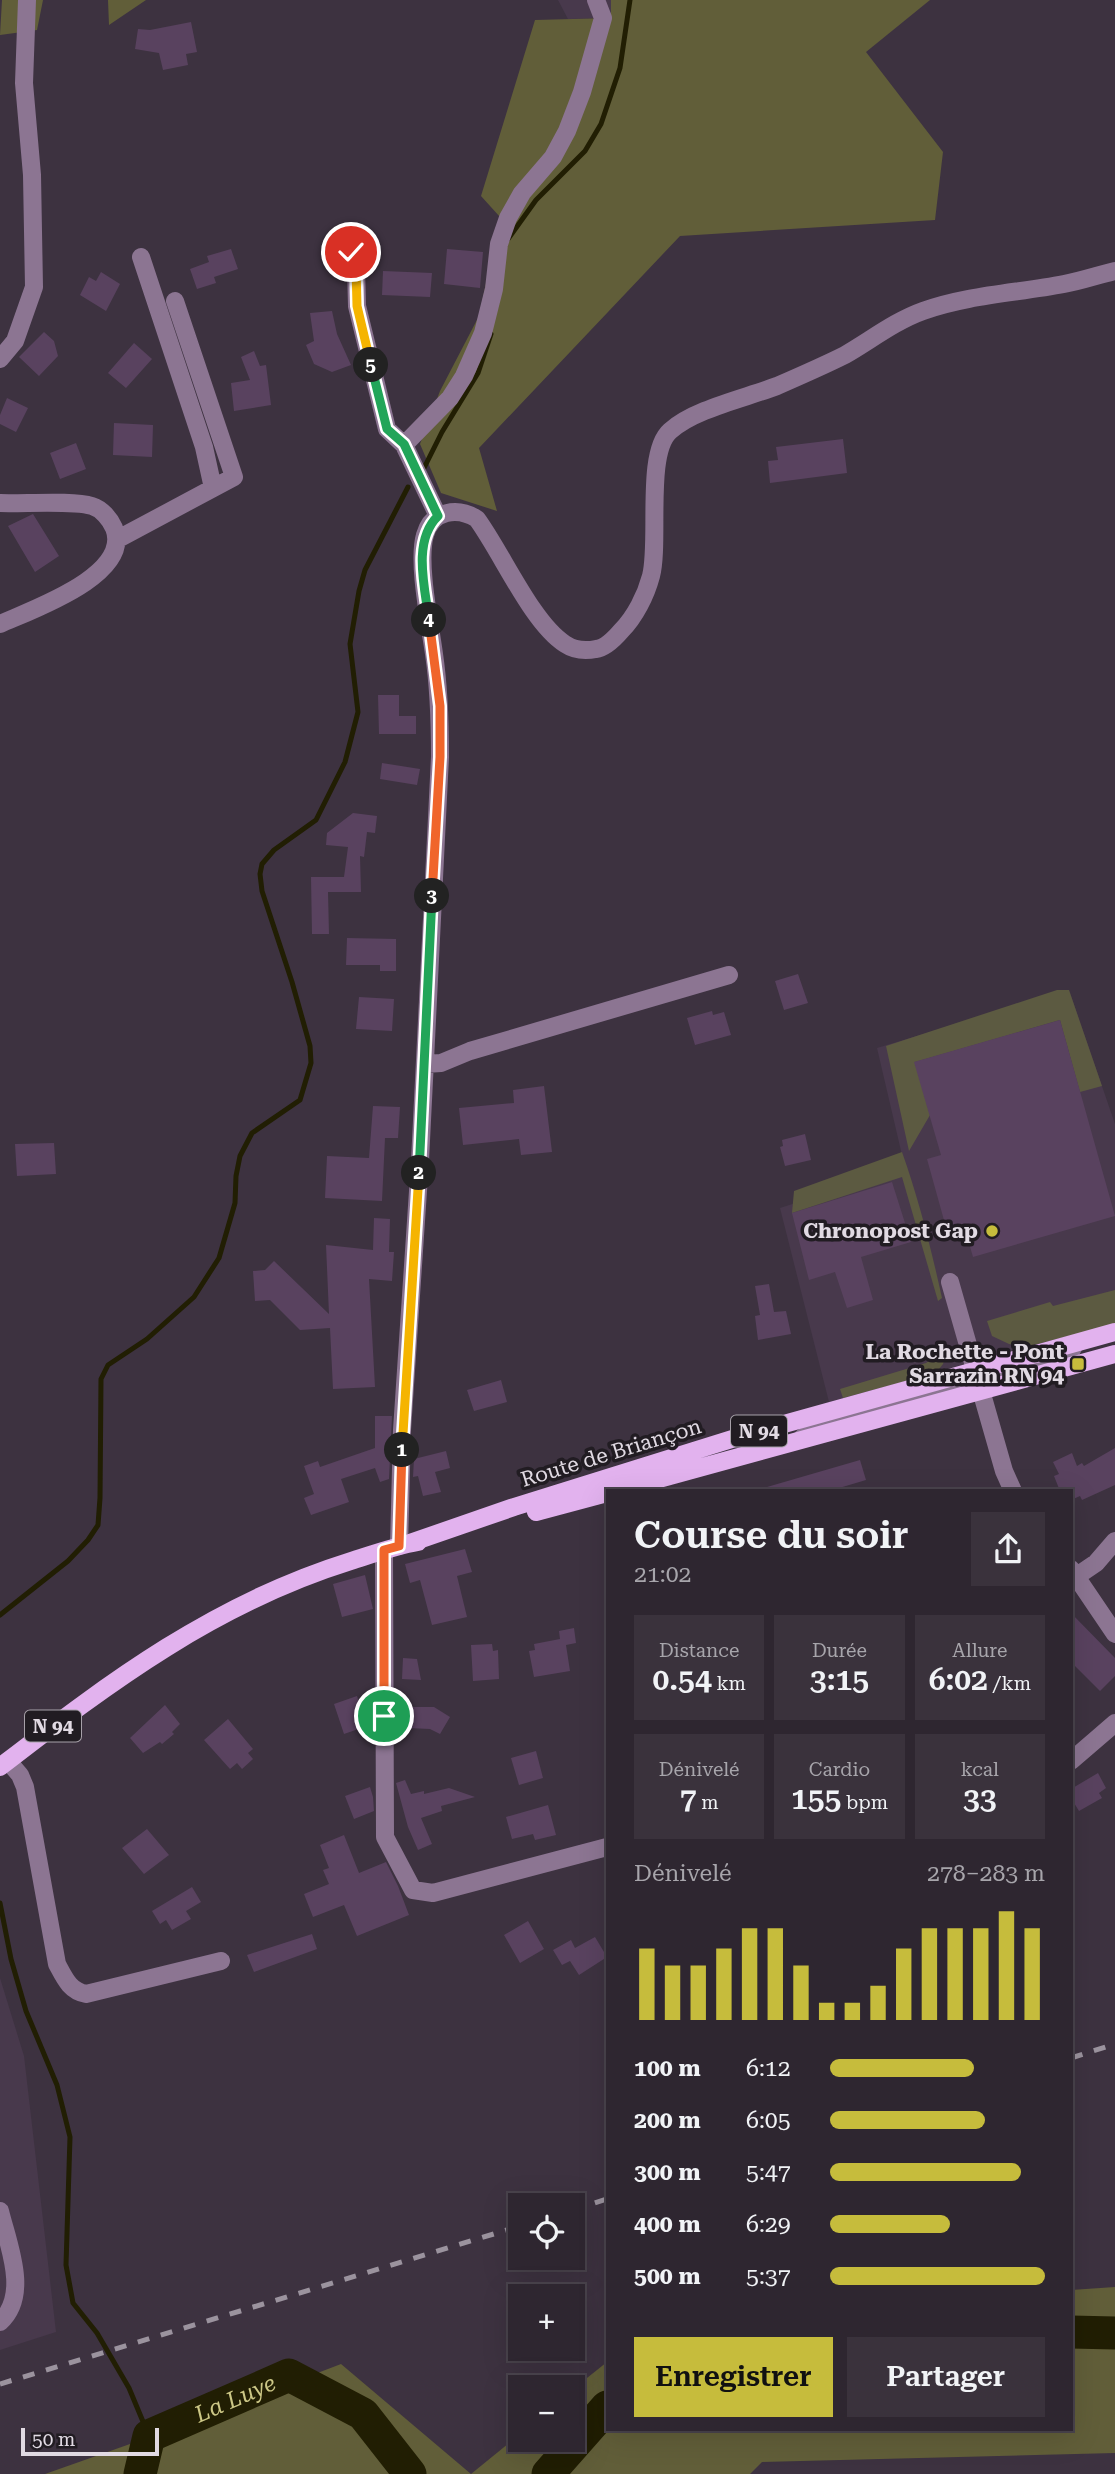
<!DOCTYPE html>
<html lang="fr">
<head>
<meta charset="utf-8">
<style>
  body { margin:0; font-family:"Roboto Serif",serif; background:#3a323c; color:#f1f3f6; height:100vh; display:flex; flex-direction:column; font-size:26px; white-space:nowrap }
  * { box-sizing:border-box; margin:0 }
  p { font-size:23px; color:#a7a5ab }
  .icon { flex:none; width:38px; height:38px; fill:none; stroke:currentColor; stroke-width:2; stroke-linecap:round; stroke-linejoin:round }
  .map { position:relative; flex:1; overflow:hidden }
  .panel { position:absolute; left:606px; top:1489px; width:467px; height:942px; display:flex; flex-direction:column; background:#2e2630; border-radius:0px; box-shadow:0 7px 28px #0002,0 0 0 2px #49434c }
  .panel>* { flex:none }
  .controls { position:absolute; left:508px; top:2193px; display:grid; gap:14px }
  .controls a { display:grid; place-items:center; width:77px; height:77px; border-radius:0px; background:#2e2630; box-shadow:0 7px 28px #0002,0 0 0 2px #49434c; font-size:35px }
  .scale { position:absolute; left:21px; bottom:18px; width:138px; box-sizing:border-box; padding-left:7px; border:4px solid #e1dae3; border-top:0; font-size:19px; line-height:24px; white-space:nowrap; color:#e1dae3; -webkit-text-stroke:5px #211c22; paint-order:stroke }
  .pin { position:absolute; display:grid; place-items:center; width:60px; height:60px; color:#fff; margin:-30px; border:4px solid #fff; border-radius:50%; box-shadow:0 2px 7px #0007 }
  .km { position:absolute; width:35px; height:35px; margin:-18px; border-radius:50%; background:#222; color:#fff; font-size:19px; line-height:35px; text-align:center }
  .round { display:grid; place-items:center; flex:none; width:74px; height:74px; border-radius:0px; background:#3a323c }
  .overview { display:flex; align-items:center; justify-content:space-between; height:119px; padding:0 28px }
  h1 { font-size:38px; font-weight:600; line-height:52px }
  .figures { display:grid; grid-template-columns:repeat(3,1fr); gap:10px; height:119px; padding:7px 28px }
  .figures div { display:grid; align-content:center; border-radius:0px; background:#3a323c; text-align:center }
  .figures b { font-size:30px; font-weight:600 }
  .figures small { font-size:19px; font-weight:400 }
  .figures p { font-size:19px }
  .chart { height:196px; padding:14px 28px }
  .chart p { display:flex; justify-content:space-between }
  .chart svg { width:100%; height:126px; margin-top:7px; stroke:#c6bc3c; stroke-width:6 }
  .button { display:flex; gap:14px; margin-top:auto; padding:14px 28px }
  .button a { flex:1; height:80px; border-radius:0px; background:#c6bc3c; color:#111; font-size:28px; font-weight:600; line-height:80px; text-align:center }
  .button a+a { background:#3a323c; color:#f1f3f6 }
  ul { padding:0 28px; list-style:none; font-size:23px }
  li { display:grid; grid-template-columns:112px 84px 1fr; align-items:center; height:52px }
  li i { height:18px; border-radius:9px; background:#c6bc3c }
  .map>svg:first-child { display:block }
  .built { fill:#48394c }
  .green { fill:#5c5a41 }
  .forest { fill:#615e39 }
  .lines { fill:none; stroke-linecap:round; stroke-linejoin:round }
  .stream { stroke:#211e03; stroke-width:5 }
  .river { stroke:#211e03; stroke-width:33 }
  .building { fill:#59425f }
  .minor { stroke:#8c7592; stroke-width:18 }
  .major { stroke:#e2b2ee; stroke-width:18 }
  .rail { stroke:#9b939e; stroke-width:5; stroke-dasharray:12 12; stroke-linecap:butt }
  .split-1-casing { stroke:#fff; stroke-width:14 }
  .split-2-casing { stroke:#fff; stroke-width:14 }
  .split-3-casing { stroke:#fff; stroke-width:14 }
  .split-4-casing { stroke:#fff; stroke-width:14 }
  .split-5-casing { stroke:#fff; stroke-width:14 }
  .split-6-casing { stroke:#fff; stroke-width:14 }
  .split-1 { stroke:#f0652b; stroke-width:9 }
  .split-2 { stroke:#f5b400; stroke-width:9 }
  .split-3 { stroke:#22a559; stroke-width:9 }
  .split-4 { stroke:#f0652b; stroke-width:9 }
  .split-5 { stroke:#22a559; stroke-width:9 }
  .split-6 { stroke:#f5b400; stroke-width:9 }
  .poi-dot { fill:#c6bc3c; stroke:#211c22; stroke-width:2.5 }
  .labels { text-anchor:middle; dominant-baseline:central; stroke-width:7; stroke-linejoin:round; paint-order:stroke }
  .shield { fill:#211c22; stroke:#a7a1a9; stroke-width:2 }
  .shield-label { font-size:19px; font-weight:bold; fill:#e1dae3 }
  .poi-label { font-size:21px; font-weight:bold; fill:#e1dae3; stroke:#211c22; text-anchor:end }
  .street-label { font-size:21px; fill:#e1dae3; stroke:#211c22 }
  .water-label { font-size:23px; font-style:italic; fill:#ccc786; stroke:#211c22 }
</style>
</head>
<body>
<div class="map">
<svg width="1115" height="2474" viewBox="0 0 1115 2474">
  <rect width="100%" height="100%" fill="#3d3240"/>
  <!-- built -->
  <path class="built" d="M558,0h53v18l-43,1z
    M1069,990l46,134v198l-286,80 -49,-194 125,-40 -28,-120z
    M0,1978l24,78 32,276 -56,18z"/>
  <!-- green -->
  <path class="green" d="M1057,990h12l33,96 -22,6 -20,-72 -145,42 15,53 -21,36 -23,-105z
    M902,1152c17,48 29,96 40,146l-4,3 -36,-124 -110,36 2,-22z
    M1115,1290v34l-89,23 -17,-3 -17,-8 -5,-15 63,-19 3,4z
    M945,1349l2,3 -4,12 -7,9 -93,25 -3,-9 86,-26z"/>
  <!-- forest -->
  <path class="forest" d="M2,0h41l-6,30 -37,5z
    M108,0h38l-37,25z
    M611,0h319l-64,52 77,100 -8,68 -255,16 -201,212 18,63 -56,-18 -21,-49 20,-53 39,-75 21,-99 -19,-21 54,-176 76,-2z
    M1115,2287v166l-353,9 -12,12h-705l102,-36 194,-74 130,110 49,-40v6h52v-50l35,-28v67h464v-139z"/>
  <g class="lines">
    <!-- stream -->
    <path class="stream" d="M508,239l28,-39 49,-49 16,-27 19,-56 10,-68
      M424,468l18,-36 36,-59 13,-39
      M0,1615l68,-54 20,-21 10,-15 2,-27 1,-119 7,-14 39,-26 47,-42 25,-39 16,-55 1,-27 4,-20 12,-23 48,-33 11,-37 -1,-17 -18,-64 -30,-91 -2,-17 2,-10 12,-14 42,-30 29,-58 13,-50 -8,-68 9,-53 6,-21 43,-83
      M0,1903l11,56 15,52 31,74 13,52 -4,128 7,38 24,30 32,55 20,48"/>
    <!-- river -->
    <g class="river">
      <path d="M1071,2332l44,1"/>
      <path id="s1" d="M140,2474l9,-38 140,-61 74,39 47,60"/>
      <path d="M548,2474l59,-67"/>
    </g>
  </g>
  <!-- building -->
  <path class="building" d="M191,22l6,30 -11,2 2,11 -25,5 -4,-17 -24,-4 3,-20 12,1z
    M231,249l7,20 -24,8 2,6 -19,6 -7,-20 19,-7 -2,-6z
    M447,249l36,3 -3,36 -36,-4z
    M383,271l49,2 -2,24 -48,-2z
    M101,272l19,12 -14,27 -26,-16 9,-18 7,4z
    M332,311l5,23 14,31 -19,7 -18,-8 -8,-19 8,-4 -4,-28z
    M44,332l10,9 4,15 -19,20 -20,-19z
    M134,343l18,16 -26,29 -18,-15z
    M254,351l6,15 6,-1 5,40 -37,6 -3,-28 19,-3 -9,-23z
    M7,398l21,10 -12,24 -16,-8v-9z
    M114,423l39,2 -1,32 -39,-2z
    M843,439l4,34 -77,10 -2,-22 10,-1 -2,-13z
    M76,443l10,26 -26,10 -10,-26z
    M33,514l26,42 -24,16 -27,-46z
    M378,695h21v21h17v18h-37z
    M382,763l38,6 -3,16 -37,-6z
    M353,813l24,3 -2,17 -8,-1 -3,25 -4,-1 1,36h-33l1,42h-17l-1,-57h33l4,-30 -22,-2 1,-12z
    M347,938l49,1v32h-16v-6h-34z
    M798,974l10,29 -24,7 -9,-29z
    M359,997l35,2 -2,32 -36,-2z
    M712,1011l1,4 11,-3 7,23 -36,10 -8,-27z
    M1060,1020l55,196 -142,41 -9,-31 -17,5 -20,-72 14,-4 -27,-93z
    M544,1086l8,66 -31,3 -2,-16 -56,6 -4,-37 55,-5 -1,-13z
    M373,1106l27,1 -2,31h-13l-3,63 -57,-3 2,-42 42,2z
    M805,1134l6,26 -26,6 -5,-19 3,-1 -1,-6z
    M54,1143l2,31 -39,2 -2,-32z
    M892,1182l19,60 -50,15 12,43 -26,8 -12,-36 -26,8 -17,-67z
    M374,1218l16,1 -1,33h5l-2,29 -23,-2 6,108 -42,2 -3,-61 -30,2 -30,-30 -15,1 -2,-30 12,-1 9,-9 55,53 -3,-69 47,5z
    M769,1284l5,28 12,-1 5,23 -33,6 -3,-24 5,-1 -5,-29z
    M501,1380l6,22 -33,9 -7,-21z
    M375,1416h17l-3,63 -9,3 -5,-14 -34,11 8,23 -38,13 -7,-17 10,-4 -10,-28 14,-5 2,6 55,-19z
    M1115,1448v37l-33,15 -2,-4 -9,4v-9h-11l-6,-15 5,-2 -6,-12 19,-9 5,13 5,-3 2,3z
    M446,1451l4,17 -15,4 6,20 -18,4 -5,-20 -5,1 1,-18z
    M860,1460l6,20 -37,11h-61l-1,-4z
    M465,1549l7,23 -15,4 10,41 -35,8 -12,-45 -10,3 -5,-19z
    M365,1575l8,34 -31,8 -9,-33z
    M1071,1613l44,45v18l-15,15 -29,-29z
    M574,1628l2,15 -10,2 4,26 -36,6 -5,-26 6,-1 -1,-6 26,-5 -1,-8z
    M492,1644l1,7 5,-1 1,29 -26,2 -2,-36z
    M403,1658l14,1 4,21 -19,-1z
    M357,1696l10,30 -23,8 -10,-30z
    M165,1705l15,19 -8,8 2,2 -12,10 -2,-2 -17,11 -13,-15z
    M408,1707h26l16,10 -10,17 -10,-5 -22,-1z
    M228,1719l25,30 -5,4 5,6 -11,10 -5,-6 -7,6 -26,-29z
    M536,1751l7,27 -24,7 -8,-27z
    M1098,1773l8,15 -7,5 3,5 -23,13 -8,-13v-9z
    M405,1780l6,14 13,-3v3l25,-6 26,9 -34,9 1,5 -21,7 11,26 -14,6 -10,-23 -12,-44z
    M370,1787l3,10 1,14 -20,8 -9,-23z
    M548,1805l8,30 -21,5 -2,-6 -21,5 -6,-22z
    M147,1829l22,26 -25,19 -22,-26z
    M344,1835l15,38 27,-11 12,24 11,29 -52,21 -13,-31 -31,12 -9,-23 25,-10 -6,-14 6,-2 -9,-23z
    M192,1887l9,15 -15,9 5,8 -19,11 -6,-10 -6,4 -8,-13z
    M528,1921l16,28 -24,14 -16,-28z
    M312,1934l5,15 -63,23 -7,-17z
    M595,1937l12,20 -28,18 -9,-14 -8,4 -9,-15 18,-10 4,8z"/>
  <g class="lines">
    <!-- minor -->
    <path class="minor" d="M351,252l5,15 1,39 30,123 17,16 34,71
      M141,257l63,190 9,41
      M0,359l15,-18 19,-54 -2,-112 -8,-92 3,-83
      M404,445l46,-47 14,-22 19,-43 11,-44 5,-45 9,-26 14,-25 31,-36 14,-26 15,-39 21,-74 -7,-18
      M0,503c22,1 73,-3 92,3 10,3 18,13 22,22 19,47 -83,82 -114,96
      M118,539l116,-62 -59,-176
      M425,1064l16,-1 29,-12 259,-76
      M950,1282l54,189 9,20
      M802,1438l22,-15 229,-64 20,-11
      M399,1546l3,-116 18,-269 20,-404c0,-35 -1,-69 -6,-103 -4,-30 -17,-92 -9,-119 7,-25 33,-28 52,-16 25,34 55,104 88,125 9,6 21,7 31,5 9,-1 19,-11 25,-18 14,-14 25,-36 30,-55 9,-34 -6,-123 19,-145 24,-22 76,-33 107,-45 23,-10 46,-20 68,-31 26,-15 50,-34 78,-44 45,-16 94,-18 141,-27 17,-3 34,-9 51,-13
      M384,1551l1,286 28,53 20,3 174,-46
      M1071,1569l44,65
      M1071,1580l25,-17 19,-22
      M8,1761l12,14 5,12 32,177c8,15 13,27 29,30l135,-33
      M1071,1761l44,-38
      M0,2211c8,33 30,84 0,111"/>
    <!-- major -->
    <path class="major" d="M615,1491l500,-137
      M536,1512l71,-19
      M407,1544l107,-37 234,-73 367,-102
      M0,1767c111,-86 216,-164 351,-206 22,-7 44,-15 67,-19"/>
    <!-- rail -->
    <path class="rail" d="M1071,2058l44,-14
      M572,2210l35,-11
      M0,2384l520,-158"/>
  </g>
  <g class="lines">
    <!-- split-1 casing -->
    <g class="split-1-casing">
      <path id="split-1" d="M384,1716v-166l15,-4 3,-96"/>
    </g>
    <!-- split-2 casing -->
    <g class="split-2-casing">
      <path id="split-2" d="M402,1450l17,-277"/>
    </g>
    <!-- split-3 casing -->
    <g class="split-3-casing">
      <path id="split-3" d="M419,1173l13,-277"/>
    </g>
    <!-- split-4 casing -->
    <g class="split-4-casing">
      <path id="split-4" d="M429,620l11,86v51l-8,139"/>
    </g>
    <!-- split-5 casing -->
    <g class="split-5-casing">
      <path id="split-5" d="M371,365l16,64 17,15 34,72c-26,25 -13,72 -9,104"/>
    </g>
    <!-- split-6 casing -->
    <g class="split-6-casing">
      <path id="split-6" d="M351,252l5,15 1,39 14,59"/>
    </g>
    <!-- split-1 -->
    <use href="#split-1" class="split-1"/>
    <!-- split-2 -->
    <use href="#split-2" class="split-2"/>
    <!-- split-3 -->
    <use href="#split-3" class="split-3"/>
    <!-- split-4 -->
    <use href="#split-4" class="split-4"/>
    <!-- split-5 -->
    <use href="#split-5" class="split-5"/>
    <!-- split-6 -->
    <use href="#split-6" class="split-6"/>
  </g>
  <!-- markers -->
  <g class="poi-dot">
    <circle cx="992" cy="1231" r="7"/>
    <rect x="1071" y="1357" width="14" height="14" rx="3.5"/>
  </g>
  <g class="labels">
    <!-- shield labels -->
    <g class="shield">
      <rect x="731" y="1415.5" width="56" height="31" rx="5"/>
      <rect x="25" y="1710.5" width="56" height="31" rx="5"/>
    </g>
    <g class="shield-label">
      <text x="759" y="1431">N 94</text>
      <text x="53" y="1726">N 94</text>
    </g>
    <!-- poi labels -->
    <g class="poi-label">
      <text x="978" y="1231">Chronopost Gap</text>
      <text x="1064" y="1352">La Rochette - Pont<tspan x="1064" dy="24">Sarrazin RN 94</tspan></text>
    </g>
    <!-- street labels -->
    <g class="street-label">
      <text transform="translate(611 1453) rotate(-17)">Route de Briançon</text>
    </g>
    <!-- water labels -->
    <g class="water-label">
      <text stroke="none"><textPath href="#s1" startOffset="133">La Luye</textPath></text>
    </g>
  </g>
</svg>
<div class="controls">
<a><svg class="icon" aria-label="locate" viewBox="0 0 24 24"><circle cx="12" cy="12" r="6"/><path d="M12 2v4M12 18v4M2 12h4M18 12h4"/></svg></a>
<a>+</a>
<a>−</a>
</div>
<div class="scale">50 m</div>
<div class="pin" style="left:384px;top:1716px;background:#1e9e55"><svg class="icon" aria-label="arrive" viewBox="0 0 24 24"><path d="M6 21V4h12l-3 4 3 4H6"/></svg></div>
<div class="pin" style="left:351px;top:252px;background:#d93025"><svg class="icon" aria-label="check" viewBox="0 0 24 24"><path d="M5 12l5 5 9-10"/></svg></div>
<b class="km" style="left:402px;top:1450px">1</b>
<b class="km" style="left:419px;top:1173px">2</b>
<b class="km" style="left:432px;top:896px">3</b>
<b class="km" style="left:429px;top:620px">4</b>
<b class="km" style="left:371px;top:365px">5</b>
<section class="panel">
<div class="overview"><div><h1>Course du soir</h1><p>21:02</p></div><a class="round"><svg class="icon" aria-label="share" viewBox="0 0 24 24"><path d="M12 15V3M7 8l5-5 5 5M5 13v7h14v-7"/></svg></a></div>
<div class="figures">
<div><p>Distance</p><b>0.54<small> km</small></b></div>
<div><p>Durée</p><b>3:15</b></div>
<div><p>Allure</p><b>6:02<small> /km</small></b></div>
</div>
<div class="figures">
<div><p>Dénivelé</p><b>7<small> m</small></b></div>
<div><p>Cardio</p><b>155<small> bpm</small></b></div>
<div><p>kcal</p><b>33</b></div>
</div>
<div class="chart"><p><span>Dénivelé</span>278–283 m</p>
<svg viewBox="0 0 160 44" preserveAspectRatio="none"><path d="M5 44V19M15 44V25M25 44V25M35 44V19M45 44V12M55 44V12M65 44V25M75 44V38M85 44V38M95 44V32M105 44V19M115 44V12M125 44V12M135 44V12M145 44V6M155 44V12"/></svg>
</div>
<ul>
<li><b>100 m</b>6:12<i style="width:67%"></i></li>
<li><b>200 m</b>6:05<i style="width:72%"></i></li>
<li><b>300 m</b>5:47<i style="width:89%"></i></li>
<li><b>400 m</b>6:29<i style="width:56%"></i></li>
<li><b>500 m</b>5:37<i style="width:100%"></i></li>
</ul>
<div class="button"><a>Enregistrer</a><a>Partager</a></div>
</section>
</div>
</body>
</html>
